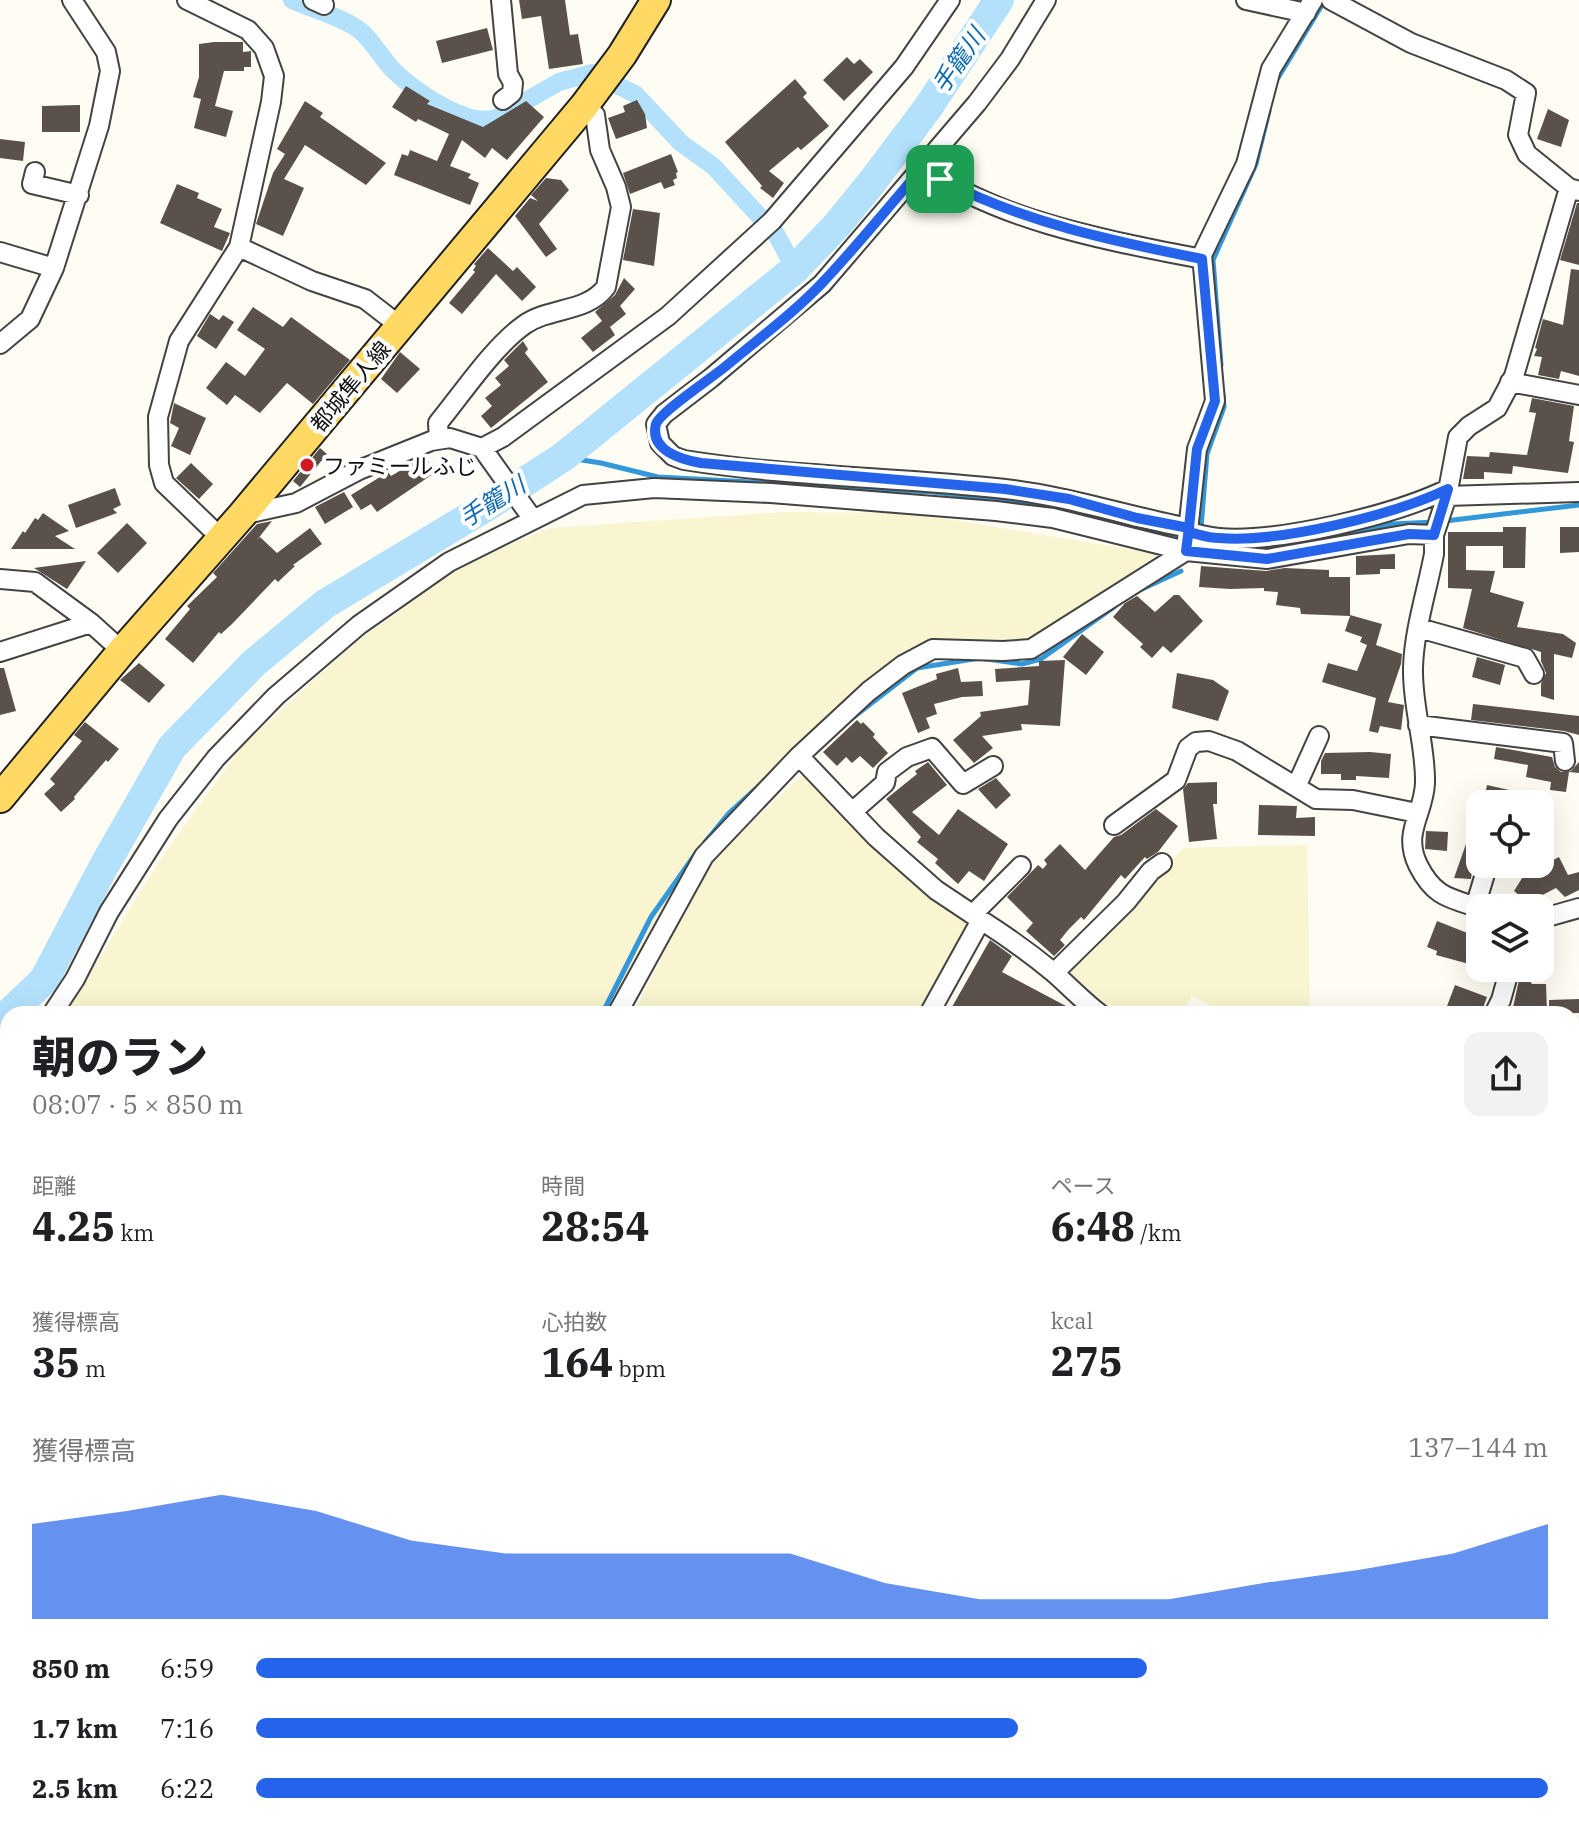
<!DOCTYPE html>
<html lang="ja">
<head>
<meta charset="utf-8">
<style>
  body { margin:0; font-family:"IBM Plex Serif","Noto Sans JP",serif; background:#f2f2f2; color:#202124; height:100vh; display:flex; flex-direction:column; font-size:30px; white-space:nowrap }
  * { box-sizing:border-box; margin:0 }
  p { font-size:26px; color:#757577 }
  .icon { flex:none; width:44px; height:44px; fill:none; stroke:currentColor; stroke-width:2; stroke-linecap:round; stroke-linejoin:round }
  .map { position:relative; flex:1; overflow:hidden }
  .details { position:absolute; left:0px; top:1006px; width:1580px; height:830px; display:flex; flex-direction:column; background:#fff; border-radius:24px 24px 0 0; box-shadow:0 8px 32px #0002 }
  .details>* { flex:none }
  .controls { position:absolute; left:1466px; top:790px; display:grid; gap:16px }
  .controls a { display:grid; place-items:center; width:88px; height:88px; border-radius:16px; background:#fff; box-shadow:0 8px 32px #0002; font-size:40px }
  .pin { position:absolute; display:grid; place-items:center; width:68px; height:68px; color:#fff; margin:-34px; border-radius:16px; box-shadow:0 4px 12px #0006 }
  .round { display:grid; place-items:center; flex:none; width:84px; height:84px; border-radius:16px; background:#f2f2f2 }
  .headline { display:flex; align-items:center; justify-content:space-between; height:136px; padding:0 32px }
  h1 { font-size:44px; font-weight:800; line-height:60px }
  .figures { display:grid; grid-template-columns:repeat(3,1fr); gap:12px; height:136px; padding:8px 32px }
  .figures div { display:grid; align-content:center }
  .figures b { font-size:40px; font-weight:800 }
  .figures small { font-size:22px; font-weight:400 }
  .figures p { font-size:22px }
  .chart { height:224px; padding:16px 32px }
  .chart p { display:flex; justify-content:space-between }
  .chart svg { width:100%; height:144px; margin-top:8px; fill:#2563eb; opacity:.7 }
  ul { padding:0 32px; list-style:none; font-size:26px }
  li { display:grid; grid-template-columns:128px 96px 1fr; align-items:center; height:60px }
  li i { height:20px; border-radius:10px; background:#2563eb }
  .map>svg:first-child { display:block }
  .farmland { fill:#f8f5d0 }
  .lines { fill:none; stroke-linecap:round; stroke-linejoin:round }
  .stream { stroke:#3298da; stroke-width:5 }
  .canal { stroke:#b3e1fc; stroke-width:18 }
  .river { stroke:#b3e1fc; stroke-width:30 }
  .building { fill:#5a514b }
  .street-casing { stroke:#434343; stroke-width:22 }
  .secondary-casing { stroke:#323232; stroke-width:30 }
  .primary-casing { stroke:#212121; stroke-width:32 }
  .street { stroke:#fff; stroke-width:18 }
  .secondary { stroke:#fff6ae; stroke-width:26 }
  .primary { stroke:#ffd963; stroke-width:28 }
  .route-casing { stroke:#fff; stroke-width:16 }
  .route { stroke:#2563eb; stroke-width:10 }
  .poi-dot { fill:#cf1923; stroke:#fff; stroke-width:3 }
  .labels { text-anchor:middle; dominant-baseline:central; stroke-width:8; stroke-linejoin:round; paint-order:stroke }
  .street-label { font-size:22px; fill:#101010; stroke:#fff }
  .poi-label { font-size:22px; fill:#101010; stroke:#fff; text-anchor:start }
  .water-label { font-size:24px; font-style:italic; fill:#0c69b0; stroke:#fff }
</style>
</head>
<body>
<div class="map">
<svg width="1579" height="1835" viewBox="0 0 1579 1835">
  <rect width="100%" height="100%" fill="#fffdf3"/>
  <!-- farmland -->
  <path class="farmland" d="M782,512l128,1 250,41 -138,89 -74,1 -136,90 -102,95 -105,185h-540l97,-157 81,-112 113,-103 107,-77 86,-37z
    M804,774l125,122 42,27 -48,91h-290l78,-155z
    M1307,845l3,169h-84l-34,-18 -11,18h-89l-34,-34 77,-75 48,-57z
    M8,1091v264l-8,-2v-255z
    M0,1369l8,2v285l-8,-2z
    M0,1657l8,2v162l-8,3z
    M1106,1828h178l-2,7h-179z"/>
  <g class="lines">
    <!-- stream -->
    <path class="stream" d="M1278,78l47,-78
      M1221,365l-8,-105 43,-96 13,-53
      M563,457l38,6 57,14 275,15 124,15 118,30
      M1445,521l134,-16
      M1201,528l6,-74 17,-47 -1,-12
      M1239,548l58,-5 95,-19 43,-2
      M1142,589l39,-18
      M851,719l66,-51 63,-10 42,6 19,-5 73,-52
      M705,842l24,-29 33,-30
      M602,1014l49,-97 45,-64"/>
    <!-- canal -->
    <path class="canal" d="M292,0c20,9 44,15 63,27 15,9 25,29 37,42 20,20 74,59 104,49l63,-36 33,-9 43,21 46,49 32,23 48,52
      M775,232l20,37"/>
    <!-- river -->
    <path class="river" d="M0,1022l44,-42 60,-114 68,-119 82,-84 71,-59 164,-99 74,-48 232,-188 42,-44 35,-43 55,-73 72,-109"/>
  </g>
  <!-- building -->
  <path class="building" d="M519,0h46l5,35 8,-1 5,30 -34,5 -8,-53 -19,3z
    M487,28l6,22 -51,13 -6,-22z
    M214,42h29v10l8,-1v16h-7v4h-20l-9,35 18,5 -7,26 -32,-9 7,-29 -8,-2 6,-20v-33z
    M847,57l7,7 6,-5 13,13 -29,29 -21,-21z
    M795,79l12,14 -4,4 26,29 -28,24 -3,-3 -29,24 15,12 -11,15 -13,-10 2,-2 -37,-44z
    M406,86l24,15 -3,3 56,23 43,-26 18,16 -37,43 -15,-12 -7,10 -23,-18 -12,26 21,8 -3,4 11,5 -9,22 -76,-30 8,-21 6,2 2,-6 27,11 12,-27 -31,-15 -2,3 -24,-15z
    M637,100l8,14 2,14 -31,11 -8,-21 17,-6 -2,-6z
    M305,101l18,12 -3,4 66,46 -20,22 -61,-40 -21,34 20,9 -21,48 -27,-12 17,-51 12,-19 -8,-5z
    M80,105v27h-38v-26z
    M1548,109l21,11 -8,27 -24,-8z
    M0,139l25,3 -2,19 -23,-3z
    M671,154l7,18 -2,1 1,5 -4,2 2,5 -11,4 -3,-7 -31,12 -7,-21z
    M546,178l15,2 8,10 -30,34 18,25 -11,8 -31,-41 15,-18 8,3 -7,-6z
    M177,184l22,9 -2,5 25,11 -8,18 16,6 -8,18 -62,-28z
    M1577,203h2v62l-19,-5z
    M633,209l27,4 -6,53 -31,-6z
    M488,248l25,23 4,-4 19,20 -14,14 -26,-27 -34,40 -13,-11 26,-31 -2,-2 3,-4 -2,-2z
    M1571,269l8,1v106l-18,-5 -2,8 -21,-4 4,-18 -8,-1 3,-7 -2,-1 8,-29 20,6z
    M624,278l11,11 -15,17 6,8 -16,13 5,8 -22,17 -12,-14 21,-17 -7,-9 20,-17z
    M253,307l30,20 8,-10 59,43 -37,44 -26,-21 -27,30 -25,-18 -8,10 -21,-17 20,-26 19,14 20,-27 -28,-19z
    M210,314l9,6 4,-5 11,7 -18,27 -19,-13z
    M523,341l5,8 -3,4 23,29 -57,46 -10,-12 11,-10 -7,-8 16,-13 -6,-7 14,-12 -5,-6z
    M400,352l20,17 -23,24 -16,-14z
    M1532,398l42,8 -5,35 5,1 -6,31 -55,-7 -1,8 -28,-2v7h-21l4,-23 22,1 1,-5 37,3 9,-42 -7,-1z
    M174,403l32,15 -16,37 -19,-9 8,-18 -9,-5z
    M320,448l7,6 -27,33 -7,-6z
    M425,456l11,16 -59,40 -6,-8 -10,6 -10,-15 37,-23 3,4z
    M191,463l22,21 -14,15 -23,-21z
    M115,488l6,17 -8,4 4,4 -41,15 -8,-23z
    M344,492l9,15 -28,17 -10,-17z
    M43,513l26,18 -14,5 20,13h-64l12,-18 2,2 10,-15 3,2z
    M272,521l-15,19 3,-3 17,16 33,-25 12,16 -29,21 2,1 -17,16 -3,-3 -43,45 -11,10 -2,-2 -26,31 -28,-24 25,-30 -3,-3 30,-29 -4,-4 44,-49z
    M127,523l20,20 -29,30 -21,-20z
    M1503,527h23l-1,41h-22v-22h-37v24l29,1 -5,21 34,10 -7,25 46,7 13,9 -4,15 -18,-4v46l-13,-4v-12l5,-11 -5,-12v-9l-78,-24 9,-39 -24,-1v-56h55z
    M1560,527h19v25l-19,1z
    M1395,554v15h-15v5l-24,1v-19z
    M86,561l-19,28 -33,-21z
    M1201,566l65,5 19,-3 44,2v7h21v38l32,9 -6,21 26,9 -1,10 -13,38 16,3 -3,25 -21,-4 -2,7 -9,-2 7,-33 -54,-16 6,-19 29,8 10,-26 -7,-3 2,-5 -17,-6 5,-15 -49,-2 -1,-6 -24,-3 2,-13 -14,-1v-3l-34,1 -31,-2z
    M1174,595h5l24,26 -32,32 -8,-7 -11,12 -12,-11 3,-3 -30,-27 12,-14 12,-7 18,16z
    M1082,634l22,18 -18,23 -23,-18z
    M1477,657l28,8 -5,20 -28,-8z
    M1065,660l-5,66 -39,-2 1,6 -40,6 11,12 -19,15 -21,-23 28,-24 -1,-4 48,-7 2,-25 -34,2 -1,-13 44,-3v-5z
    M139,663l26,22 -16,18 -29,-23z
    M0,668h4l12,43 -16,4z
    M958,668l3,14 21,-1 1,15 -21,1 -28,7 3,10 -11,4 4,10 -12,5 -16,-40 35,-14 -1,-5z
    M1177,673l36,7 16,11 -11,30 -46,-13z
    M1473,704l106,12v19l-15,-4 -93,-11z
    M857,720l4,4 2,-2 12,12 -2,3 15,16 -15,15 -13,-12 -8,7 -6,-6 -9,9 -14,-14z
    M85,722l34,27 -11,13 -2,-2 -32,37 1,2 -14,13 -17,-18 11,-10 -5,-5 32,-38 -8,-6z
    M1496,747l56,10 3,10 6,5 10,-1 8,-9v11l-10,-1 -3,20 -16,-2 1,-8 -25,-5 2,-12 -34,-6z
    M1370,752l21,2 -2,24 -33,-2v4h-15v-6h-20v-13l4,-8z
    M928,762l19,23 -35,27 27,23 19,-26 50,35 -24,37 -15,-10 -11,13 -23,-21 3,-4 -21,-17 4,-5 -35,-38 31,-25 -2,-3z
    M996,778l15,17 -15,14 -18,-20z
    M1217,782v22h-4l4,35 -28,3 -6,-53 5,-6z
    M1487,785l31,7 -3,12h-32z
    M1259,805l38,1 -1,12 19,-1v19l-57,-1z
    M1156,809l22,17 -20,26 -11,7 -2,-2 -20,22 -4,-4 -37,45 -3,-3 -12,12 -9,11 5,5 -11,11 -28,-25 7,-8 -26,-26 31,-32 5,4 4,-5 -3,-4 16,-16 25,26 29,-33 7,-2z
    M1473,824l5,1 -7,54 -17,-1z
    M1426,831l22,1 -1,19 -22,-2z
    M1559,857l9,18 11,-3v18l-14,7 -9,-9 -39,20h-11l13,-13 -5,-4 10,-16z
    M1437,921l43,17v29l-44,-12 1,-4 -10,-4z
    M990,940l22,16 -10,16 79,42h-133z
    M1519,980h10l3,4h14l1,27 -35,1z
    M1455,985l32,12 -6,17 -22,-5 -2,5h-13z
    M1579,999v14l-30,1v-14z"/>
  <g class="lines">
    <!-- street casing -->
    <g class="street-casing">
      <path id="street" d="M187,0l61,30 16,18 10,28 -3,26 -32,145 -60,94 -21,76 1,48 5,18 57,55
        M313,0l11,5
        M501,0l7,74 5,9 -1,10 -9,7
        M1046,0l-36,59 -33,44 -155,181 -111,94 -47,36 -8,10 4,19 13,13 11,4c106,17 214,17 321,29 62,7 122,27 184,39
        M1246,0l60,13
        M1331,0l80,43 95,37 20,13 -8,42 9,19 42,34 10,3
        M923,167c77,55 188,74 279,92
        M35,172l-3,12 47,11
        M239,247l73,34 53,18 35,27
        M0,252l54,16
        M0,344l30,-25 24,-51 45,-142 11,-55 -4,-19 -34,-52
        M1510,382l69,13
        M439,439l-1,-16c24,-29 55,-76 86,-98 25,-18 63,-12 82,-38l15,-80 -5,-20 -16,-37 -5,-35 -11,-9
        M482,448l21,-11 165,-121 104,-95 132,-154 46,-67
        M1447,496l11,-59 11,-11 28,-18 17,-32 55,-188
        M242,515l54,-12 63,-33 72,-29 19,-3 32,10 50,70
        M1188,532c10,2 20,5 31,6 60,5 175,-23 229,-49
        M1187,540l10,-91 18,-48 -13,-146 44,-91 25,-95 42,-69
        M0,579l35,3 56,41 31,28
        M1419,628l106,30 9,16
        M0,652l91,-29
        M1418,725l145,18 2,18
        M799,756l77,81 60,53 45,30 -52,94
        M1296,787l23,-51
        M852,812l33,-29 2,-11 20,-15 25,-9 31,36 30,-18
        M1114,825l62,-45 12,-32 8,-6 13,-1 28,10 79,48 37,1 64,13
        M1475,907l13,-43
        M1480,908c-31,-10 -46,-11 -62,-43 -16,-33 6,-51 7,-82 1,-37 -13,-76 -12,-115 1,-38 14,-77 21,-114v-19l13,-39 132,-4
        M973,914l48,-48
        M1540,919l39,-11
        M981,920c25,16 49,33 72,52 16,14 30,29 47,42
        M1054,973l72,-71 25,-31 11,-8
        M52,1014l23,-35 34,-67 59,-93 48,-61 60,-62 83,-71 90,-63 134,-67 71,-7 117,5 225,18 57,7 133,33 81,8 142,-25 25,1
        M617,1014l87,-158 95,-100 70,-65 34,-26 30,-16 70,2 28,-2 155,-98
        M1494,1014l7,-14 9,-32
        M0,1093l8,-8
        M1572,1156l7,5
        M1572,1318l7,-16
        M0,1362l8,1
        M1572,1510l7,-1
        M1572,1553l7,16
        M0,1655l8,1
        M300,1828l10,7
        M1060,1828l12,7
        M0,1832l11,-4
        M784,1835l4,-7
        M1092,1835l4,-7"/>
    </g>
    <!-- secondary casing -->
    <g class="secondary-casing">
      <path id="secondary" d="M1551,1828l12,7
        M1295,1835l1,-7"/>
    </g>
    <!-- primary casing -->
    <g class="primary-casing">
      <path id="primary" d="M0,798l122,-147 120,-136 342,-409 38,-51 34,-55"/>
    </g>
    <!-- street -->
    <use href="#street" class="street"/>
    <!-- secondary -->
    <use href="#secondary" class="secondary"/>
    <!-- primary -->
    <use href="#primary" class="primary"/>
  </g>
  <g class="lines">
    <!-- route casing -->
    <g class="route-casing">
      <path id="route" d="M940,179c82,43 172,62 262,80l13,142 -18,48 -8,79 -3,23 81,8 142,-25 25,1 14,-46c-55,26 -168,54 -229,49 -11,0 -21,-4 -31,-6l1,-4 -52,-10 -68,-19 -64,-10 -304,-26c-18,-3 -52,-12 -45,-39 4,-12 57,-47 70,-58 32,-27 68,-53 97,-84 35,-37 67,-77 100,-115l17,12"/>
    </g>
    <!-- route -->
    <use href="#route" class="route"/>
  </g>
  <!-- markers -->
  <circle class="poi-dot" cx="307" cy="465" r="8"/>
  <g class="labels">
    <!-- street labels -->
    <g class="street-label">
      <text transform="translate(350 386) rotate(-50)">都城隼人線</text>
    </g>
    <!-- poi labels -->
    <g class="poi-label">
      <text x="323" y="465">ファミールふじ</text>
    </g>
    <!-- water labels -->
    <g class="water-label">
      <text transform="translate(958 60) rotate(-55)">手籠川</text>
      <text transform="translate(492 501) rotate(-32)">手籠川</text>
    </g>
  </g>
</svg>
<div class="controls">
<a><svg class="icon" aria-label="locate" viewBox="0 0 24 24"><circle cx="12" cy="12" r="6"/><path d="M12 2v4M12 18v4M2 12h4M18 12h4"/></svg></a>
<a><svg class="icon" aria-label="layers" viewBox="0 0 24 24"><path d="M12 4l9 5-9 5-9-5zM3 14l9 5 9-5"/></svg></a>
</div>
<div class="pin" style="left:940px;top:179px;background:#1e9e55"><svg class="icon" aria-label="arrive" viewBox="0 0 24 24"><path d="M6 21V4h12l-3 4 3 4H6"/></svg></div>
<section class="details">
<div class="headline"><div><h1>朝のラン</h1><p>08:07 · 5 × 850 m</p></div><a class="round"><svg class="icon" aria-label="share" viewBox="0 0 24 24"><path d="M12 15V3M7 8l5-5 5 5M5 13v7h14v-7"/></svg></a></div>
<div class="figures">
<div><p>距離</p><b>4.25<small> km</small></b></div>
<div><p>時間</p><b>28:54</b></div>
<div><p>ペース</p><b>6:48<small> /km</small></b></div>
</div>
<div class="figures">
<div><p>獲得標高</p><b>35<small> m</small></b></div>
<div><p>心拍数</p><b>164<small> bpm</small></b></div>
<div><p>kcal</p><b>275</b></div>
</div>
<div class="chart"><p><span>獲得標高</span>137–144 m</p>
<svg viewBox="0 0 160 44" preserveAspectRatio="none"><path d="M0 44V15L10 11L20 6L30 11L40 20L50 24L60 24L70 24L80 24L90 33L100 38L110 38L120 38L130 33L140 29L150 24L160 15V44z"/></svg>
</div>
<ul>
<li><b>850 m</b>6:59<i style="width:69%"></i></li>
<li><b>1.7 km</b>7:16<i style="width:59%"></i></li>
<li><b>2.5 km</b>6:22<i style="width:100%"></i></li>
</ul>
</section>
</div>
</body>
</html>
